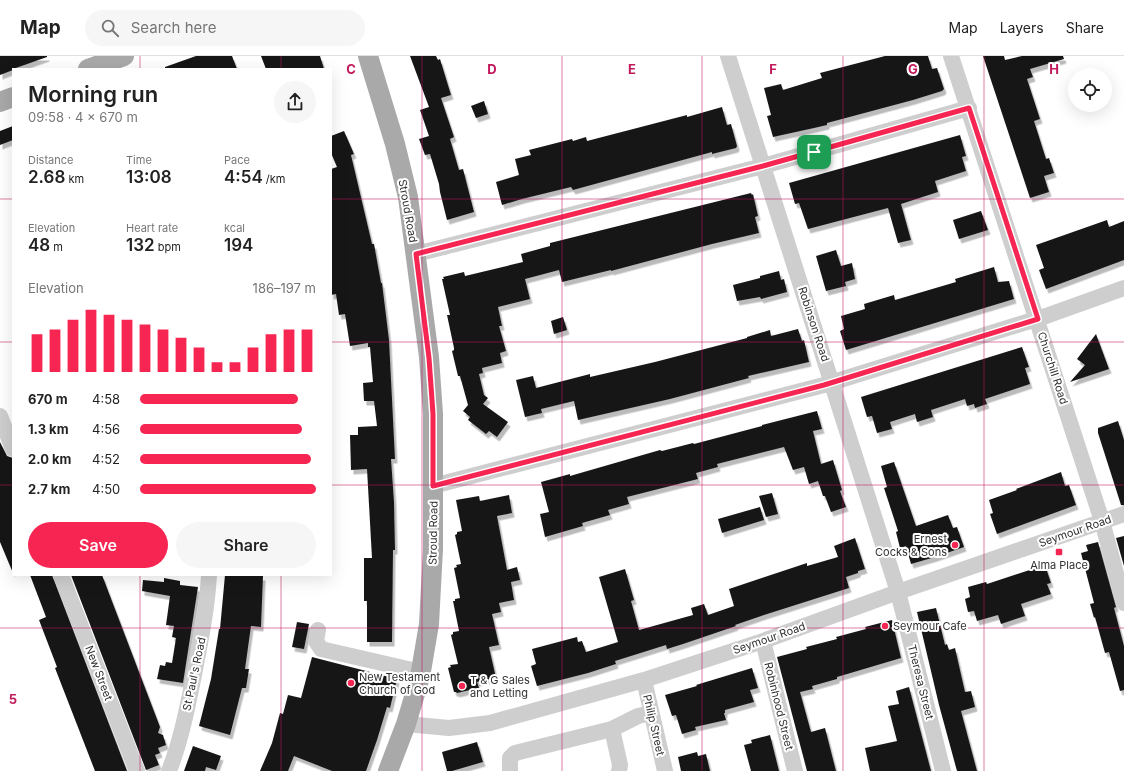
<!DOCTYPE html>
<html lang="en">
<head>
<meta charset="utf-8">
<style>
  body { margin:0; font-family:Inter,sans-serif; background:#f6f6f6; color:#222; height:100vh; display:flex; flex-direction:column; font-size:15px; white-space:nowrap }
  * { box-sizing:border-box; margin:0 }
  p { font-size:13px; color:#767676 }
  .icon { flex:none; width:22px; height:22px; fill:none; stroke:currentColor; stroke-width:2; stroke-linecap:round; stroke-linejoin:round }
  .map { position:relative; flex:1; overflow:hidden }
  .details { position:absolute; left:12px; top:12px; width:320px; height:508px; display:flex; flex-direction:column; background:#fff; border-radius:0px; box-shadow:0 4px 16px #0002 }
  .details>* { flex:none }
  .buttons { position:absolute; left:1068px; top:12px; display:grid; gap:8px }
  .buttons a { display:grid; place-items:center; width:44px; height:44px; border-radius:50%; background:#fff; box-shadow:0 4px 16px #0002; font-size:20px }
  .pin { position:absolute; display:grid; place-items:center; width:34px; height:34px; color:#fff; margin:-17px; border-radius:8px; box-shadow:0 2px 6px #0006 }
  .round { display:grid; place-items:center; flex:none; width:42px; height:42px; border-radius:21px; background:#f6f6f6 }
  .headline { display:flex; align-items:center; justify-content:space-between; height:68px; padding:0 16px }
  h1 { font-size:22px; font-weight:600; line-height:30px }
  .metrics { display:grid; grid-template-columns:repeat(3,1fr); gap:6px; height:68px; padding:4px 16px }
  .metrics div { display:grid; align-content:center }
  .metrics b { font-size:17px; font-weight:600 }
  .metrics small { font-size:11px; font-weight:400 }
  .metrics p { font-size:11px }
  .chart { height:112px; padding:8px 16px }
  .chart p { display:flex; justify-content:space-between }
  .chart svg { width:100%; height:72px; margin-top:4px; stroke:#f72551; stroke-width:6 }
  .button { display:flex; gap:8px; margin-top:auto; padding:8px 16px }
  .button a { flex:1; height:46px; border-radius:24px; background:#f72551; color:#fff; font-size:16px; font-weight:600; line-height:46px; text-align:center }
  .button a+a { background:#f6f6f6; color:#222 }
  ul { padding:0 16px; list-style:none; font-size:13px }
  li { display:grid; grid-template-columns:64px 48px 1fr; align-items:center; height:30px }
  li i { height:10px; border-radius:5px; background:#f72551 }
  header { display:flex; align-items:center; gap:24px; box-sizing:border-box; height:56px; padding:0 20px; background:#fff; border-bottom:1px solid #e0e0e0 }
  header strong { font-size:19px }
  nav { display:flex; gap:22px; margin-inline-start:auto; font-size:14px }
  .search { width:280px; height:36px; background:#f6f6f6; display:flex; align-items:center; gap:10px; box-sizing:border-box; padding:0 14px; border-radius:22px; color:#767676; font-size:15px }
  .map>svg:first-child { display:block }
  .building { fill:#181818; filter:url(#shadow) }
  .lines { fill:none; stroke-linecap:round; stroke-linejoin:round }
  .minor { stroke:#cecece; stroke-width:16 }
  .major { stroke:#a9a9a9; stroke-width:20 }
  .route-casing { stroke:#fff; stroke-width:8 }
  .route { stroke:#f72551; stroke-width:5 }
  .grid { fill:none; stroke:#c2185b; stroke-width:1; stroke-opacity:0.55 }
  .poi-dot { fill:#f72551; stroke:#fff; stroke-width:1.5 }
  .labels { text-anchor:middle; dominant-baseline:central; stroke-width:4; stroke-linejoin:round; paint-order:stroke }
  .street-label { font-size:11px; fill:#313131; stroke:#fff }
  .poi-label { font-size:11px; fill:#313131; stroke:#fff; text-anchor:start }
  .grid-label { font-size:13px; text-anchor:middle; font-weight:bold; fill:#c2185b; stroke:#fff; stroke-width:4; stroke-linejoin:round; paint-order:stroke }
</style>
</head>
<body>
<header>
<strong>Map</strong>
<div class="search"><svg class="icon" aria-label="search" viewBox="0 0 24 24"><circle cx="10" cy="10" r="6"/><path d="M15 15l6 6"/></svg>Search here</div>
<nav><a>Map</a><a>Layers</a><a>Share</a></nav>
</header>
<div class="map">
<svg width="1124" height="715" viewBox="0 0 1124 715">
  <defs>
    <filter id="shadow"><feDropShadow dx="2.5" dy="4.5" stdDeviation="0" flood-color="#0004"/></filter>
  </defs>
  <rect width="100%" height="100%" fill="#fff"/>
  <!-- building -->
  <path class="building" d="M0,0h47v1l-34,12v1l-13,5z
    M196,0h36l5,13h-72v-2z
    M261,0h59l4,13h-58z
    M410,0h26l2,4 2,-1 11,36 -10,3 13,39 -4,2 9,31 4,-1 11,43 -27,8 -7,-28 -1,-8 -9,-30 -5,1 -6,-16 10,-3 -9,-26 9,-3z
    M885,0h43l4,13 5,-1 7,21 -2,2 -29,9 -86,23v2l-13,3 -41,9 -6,-21 4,-1 -7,-27 17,-4 2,6 39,-12 -2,-5z
    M983,0h21l1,4 17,-4h41l1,3 -34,10 3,8 -6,2 13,40 -6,2 12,38 3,-1 5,15 -10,3 5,16 -19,6z
    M484,45l4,13 -12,4 -5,-12z
    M722,51l5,18 4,-1 6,22 -1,2 -24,6v-2l-139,38 -2,-3 -49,12 -20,6 -6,-23 23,-7 -4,-16 16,-4 -2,-5 43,-11 1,2 13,-4 1,4 100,-26v2z
    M13,70v14l-13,5v-14z
    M344,75l10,23 -3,1 21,89h2l7,39h1l7,57 6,119h-4l3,43 1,48h-2l-1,92h-25v-41h-3v-43h8l-5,-89 -16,1 -1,-35h8v-8l19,-1 -3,-25h-10l-1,-18 10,-1 -3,-35h-2v-4l-18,3 -5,-32 -6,1 -3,-21 -5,1v-126l6,-2 -6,-14v-17z
    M960,79l6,21 -4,1 4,14 -31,10 3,11 -37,12 10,36 -13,3 -10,-35 -80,21 -9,-26 -4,1 -6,-21z
    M751,137l1,2 1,-1 5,22 -3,1 4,16 -47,11 -101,27v-1l-49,12 -3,-12 -34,9 5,20 -32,8 4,19h-3l7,25 -6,2 2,10 -20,5 1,5 -4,1 5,21 4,3 -5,6 25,18 -11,15 -8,-6 -3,3 -18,-14 2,-3 -7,-6 5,-6 -8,-29h-2l-6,-25 2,-1v-2l-7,-33h3l-8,-36h2l-1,-2 21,-5 1,4 58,-14 -2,-8 29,-8v-3z
    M981,155l7,19 -29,9 -6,-19z
    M1107,164l2,7 15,-6v39l-78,29 -7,-19 5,-2 -8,-23z
    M836,194l5,16 11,-3 3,16 -10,3 1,4 -20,5 -10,-35z
    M994,211l4,15 11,-1 5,18 -168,51 -6,-19 4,-2 -3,-13 24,-7 -1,-5 30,-9 1,5 61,-18 -1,-3z
    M779,215l2,9 3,-1 3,13 -26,7 -1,-2 -23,4 -4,-16 27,-7v-2z
    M563,261l4,13 -13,4 -3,-13z
    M798,273l4,12 2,-1 5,22 -61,14 1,2 -79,21 -92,21 -4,-19 -33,8 1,4 -17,4 -9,-37 17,-4 3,12 54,-14v3l65,-15 92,-24v-1l23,-7 1,6z
    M1096,278l13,35 -39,13 15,-17 -8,-6z
    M1022,291l7,20 -4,1 5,16 -45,15 2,5 -12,4 -1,-4 -7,2 -2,-7 -34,11 2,7 -16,5 -2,-8 -25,8 2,7 -15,4 -5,-17 -5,1 -6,-20z
    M817,355l5,18 -9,2 8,33 12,-4 9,30 -2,1 6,16 -15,5 -6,-16h-2l-5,-15 -9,3 -5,-17 -11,3 -9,-23 -67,17 1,3 -22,6 2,6 -71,18 2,7 -21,6 2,5 -28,8 1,3 -38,11 -5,-23 9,-2 -8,-30 29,-8v2l90,-26 2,1 31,-8 1,1 68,-18v-1z
    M1118,365l6,19v65h-3l-23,-72v-5z
    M0,386l7,14 6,2v115l-13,-31z
    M894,406l22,64 32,-11 5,13 4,-1 7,20 -29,10 -24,7 -5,-18 -6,2 -4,-16 2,-1 -14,-43 3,-1 -6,-21z
    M1061,416l4,14 4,-1 7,20 -79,29 -7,-20 3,-1 -4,-13 28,-10 -1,-1z
    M772,437l6,21 -12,3 -7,-21z
    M509,439l3,18 -15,3 10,54 10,-3 3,13 -9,2 3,18 -15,3 2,9 -9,2 7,31 -10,2 7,31 -19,4 2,6 -22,5 -1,-1h-2l-6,-24 3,-1 -1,-2 8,-1 -7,-29 2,-1v-2l6,-1 -6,-30h2v-2l5,-1 -6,-30 3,-1 -1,-2 5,-1 -6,-29 2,-1v-2l5,-1 -6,-31 23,-4 1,5z
    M760,451l4,13 -42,13 -4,-14z
    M1124,480v30l-8,-28z
    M855,482l10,31 -7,2v2l-12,4 3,11 -85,27 -29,10 1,1 -53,18 -16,5 -1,-4 -51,16 1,3 -28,9 -51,13 -6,-20 5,-2 -4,-15 45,-12 1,5 4,-1 4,11 32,-10 -19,-65 26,-8 9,31 -3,1 8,29 54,-15 -2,-7 13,-4 4,11 26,-9 -5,-17 78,-26v3l31,-9 -4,-11z
    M1098,486l18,65 -2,1 10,38v44l-4,1 -11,-39 -4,1 -10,-36 -1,1 -4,-14 4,-1 -13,-50 7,-2 -2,-6z
    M1045,509l6,18 -4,1 4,10 -30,10 4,12 -24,8 -3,-9 -21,6 -3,-10 -6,1 -3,-13 5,-2 -2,-10 18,-5 1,2z
    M30,519h22l75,196h-32l-40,-103 2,-1 -18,-47 7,-3z
    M71,519h31l58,152 -2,6 5,2 3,10 -8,3 2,5 -5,2 4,10 -13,5z
    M225,519l38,1 -2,51 -10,-1 -6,43h4l-3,19h-4l-12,47 -31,-9 12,-47 8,-50h1z
    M164,522l16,3v4l18,2 -15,96 -26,-4 3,-14 5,1 1,-4 6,1 4,-25 -4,-1 2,-11 -8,-1 4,-29 -28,-5 1,-11 21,2z
    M936,552l9,37 2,-1 2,6 6,-2 10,44 6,-1 4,16 -14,4 16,60h-20l-18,-66 -22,-93z
    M892,564l9,38 -64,19v2l-25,7 1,3 -13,3 11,40 14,-4 11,43h-29l-30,-114 30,-8 -1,-2 31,-8 -1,-2 30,-8 -1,-2z
    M297,566l12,2 -5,25 -12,-2z
    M312,601l85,22 -7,29 -3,-1 -10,33 -11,31h-34l-38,-15 -6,15h-28l12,-28 8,-30 3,1 5,-19 13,3z
    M752,612l6,20 -8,2 4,12 -29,8v3h-1l2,7 -31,7 1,3 -14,4 -6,-19 -4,1 -7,-21 32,-9 -1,-1z
    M909,631l22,84h-61l-5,-23 32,-7 -9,-35 11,-2 -3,-13z
    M770,679l9,36h-28l-7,-26 8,-2 -1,-3z
    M477,686l6,20 -31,9h-5l-5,-19z
    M193,690l28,10 -5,14 -10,-3 -1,4h-21z
    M697,696l1,4 8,-2 4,17h-29l-3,-14z"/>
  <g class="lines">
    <!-- minor -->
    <path class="minor" d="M728,0l170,536 45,179
      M951,0l151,465 22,82
      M416,198l347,-88 206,-58
      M0,360l13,33
      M433,430l391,-101 222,-69 78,-28
      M61,519l76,196
      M318,574l-2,11 5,8 100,23
      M763,585l32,130
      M644,624l21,91
      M406,668l43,4 41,-5 154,-43 119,-39 135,-49 226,-78
      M612,673l8,36 -1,6
      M169,715c11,-28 17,-57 23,-86 7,-37 15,-73 17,-110
      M510,715v-13l5,-5 97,-24 26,-13 13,-3"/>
    <!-- major -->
    <path class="major" d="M368,0l27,88 13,53 21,160 4,57v135l-4,75 -9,53 -14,47 -18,47
      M88,13l36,-13
      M0,46l13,-5"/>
  </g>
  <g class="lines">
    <!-- route casing -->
    <g class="route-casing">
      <path id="route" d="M969,52l69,211 -214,66 -391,101v-72l-4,-56 -13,-104 347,-88z"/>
    </g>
    <!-- route -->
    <use href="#route" class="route"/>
  </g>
  <!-- grid -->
  <path class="grid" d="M140,0v13M281,0v13M422,0v715M562,0v715M702,0v715M843,0v715M984,0v715M0,143h13M331,143h793M0,286h13M331,286h793M0,429h13M331,429h793M140,519v196M281,519v196M0,572h1124"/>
  <!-- markers -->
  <g class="poi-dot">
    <circle cx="955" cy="489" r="4"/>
    <rect x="1055" y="492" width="8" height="8" rx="2"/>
    <circle cx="885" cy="570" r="4"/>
    <circle cx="351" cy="627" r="4"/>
    <circle cx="462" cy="630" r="4"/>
  </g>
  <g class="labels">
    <!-- street labels -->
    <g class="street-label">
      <text transform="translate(408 155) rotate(80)">Stroud Road</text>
      <text transform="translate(814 268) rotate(72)">Robinson Road</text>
      <text transform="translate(1053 312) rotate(72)">Churchill Road</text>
      <text transform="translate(1075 475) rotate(-19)">Seymour Road</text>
      <text transform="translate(433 477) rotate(-89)">Stroud Road</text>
      <text transform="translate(769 582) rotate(-19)">Seymour Road</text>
      <text transform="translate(99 617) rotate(69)">New Street</text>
      <text transform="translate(194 618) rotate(-78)">St Paul's Road</text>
      <text transform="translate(921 626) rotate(76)">Theresa Street</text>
      <text transform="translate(779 650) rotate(76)">Robinhood Street</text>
      <text transform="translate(654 669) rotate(77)">Philip Street</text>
    </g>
    <!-- poi labels -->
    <g class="poi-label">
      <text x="947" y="483" text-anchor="end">Ernest<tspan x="947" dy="13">Cocks &amp; Sons</tspan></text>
      <text x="1059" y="509" text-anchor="middle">Alma Place</text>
      <text x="893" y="570">Seymour Cafe</text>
      <text x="359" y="621">New Testament<tspan x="359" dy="13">Church of God</tspan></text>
      <text x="470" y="624">T &amp; G Sales<tspan x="470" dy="13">and Letting</tspan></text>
    </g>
  </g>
  <g class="grid-label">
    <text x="351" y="18">C</text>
    <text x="492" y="18">D</text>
    <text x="632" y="18">E</text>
    <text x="773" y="18">F</text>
    <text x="913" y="18">G</text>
    <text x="1054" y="18">H</text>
    <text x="13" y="648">5</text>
  </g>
</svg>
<div class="buttons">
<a><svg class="icon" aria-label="locate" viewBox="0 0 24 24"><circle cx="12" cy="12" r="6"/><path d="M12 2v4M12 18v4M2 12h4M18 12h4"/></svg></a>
</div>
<div class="pin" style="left:814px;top:96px;background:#1e9e55"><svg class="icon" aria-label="arrive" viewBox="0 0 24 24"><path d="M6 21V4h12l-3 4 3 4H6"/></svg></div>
<section class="details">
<div class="headline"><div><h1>Morning run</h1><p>09:58 · 4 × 670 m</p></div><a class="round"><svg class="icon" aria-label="share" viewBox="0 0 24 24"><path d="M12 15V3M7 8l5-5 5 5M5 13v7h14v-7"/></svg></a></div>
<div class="metrics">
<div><p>Distance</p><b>2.68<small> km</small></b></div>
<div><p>Time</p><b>13:08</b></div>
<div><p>Pace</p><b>4:54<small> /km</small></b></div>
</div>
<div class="metrics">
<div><p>Elevation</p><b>48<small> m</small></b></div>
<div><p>Heart rate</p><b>132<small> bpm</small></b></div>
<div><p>kcal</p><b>194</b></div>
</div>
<div class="chart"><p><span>Elevation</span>186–197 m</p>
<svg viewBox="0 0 160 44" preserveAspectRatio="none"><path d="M5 44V21M15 44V18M25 44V12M35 44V6M45 44V9M55 44V12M65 44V15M75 44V18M85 44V23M95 44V29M105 44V38M115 44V38M125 44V29M135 44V21M145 44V18M155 44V18"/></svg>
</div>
<ul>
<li><b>670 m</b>4:58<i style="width:90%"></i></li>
<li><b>1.3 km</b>4:56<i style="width:92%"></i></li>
<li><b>2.0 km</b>4:52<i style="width:97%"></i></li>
<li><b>2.7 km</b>4:50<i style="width:100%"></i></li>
</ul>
<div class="button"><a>Save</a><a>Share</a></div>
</section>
</div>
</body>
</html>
